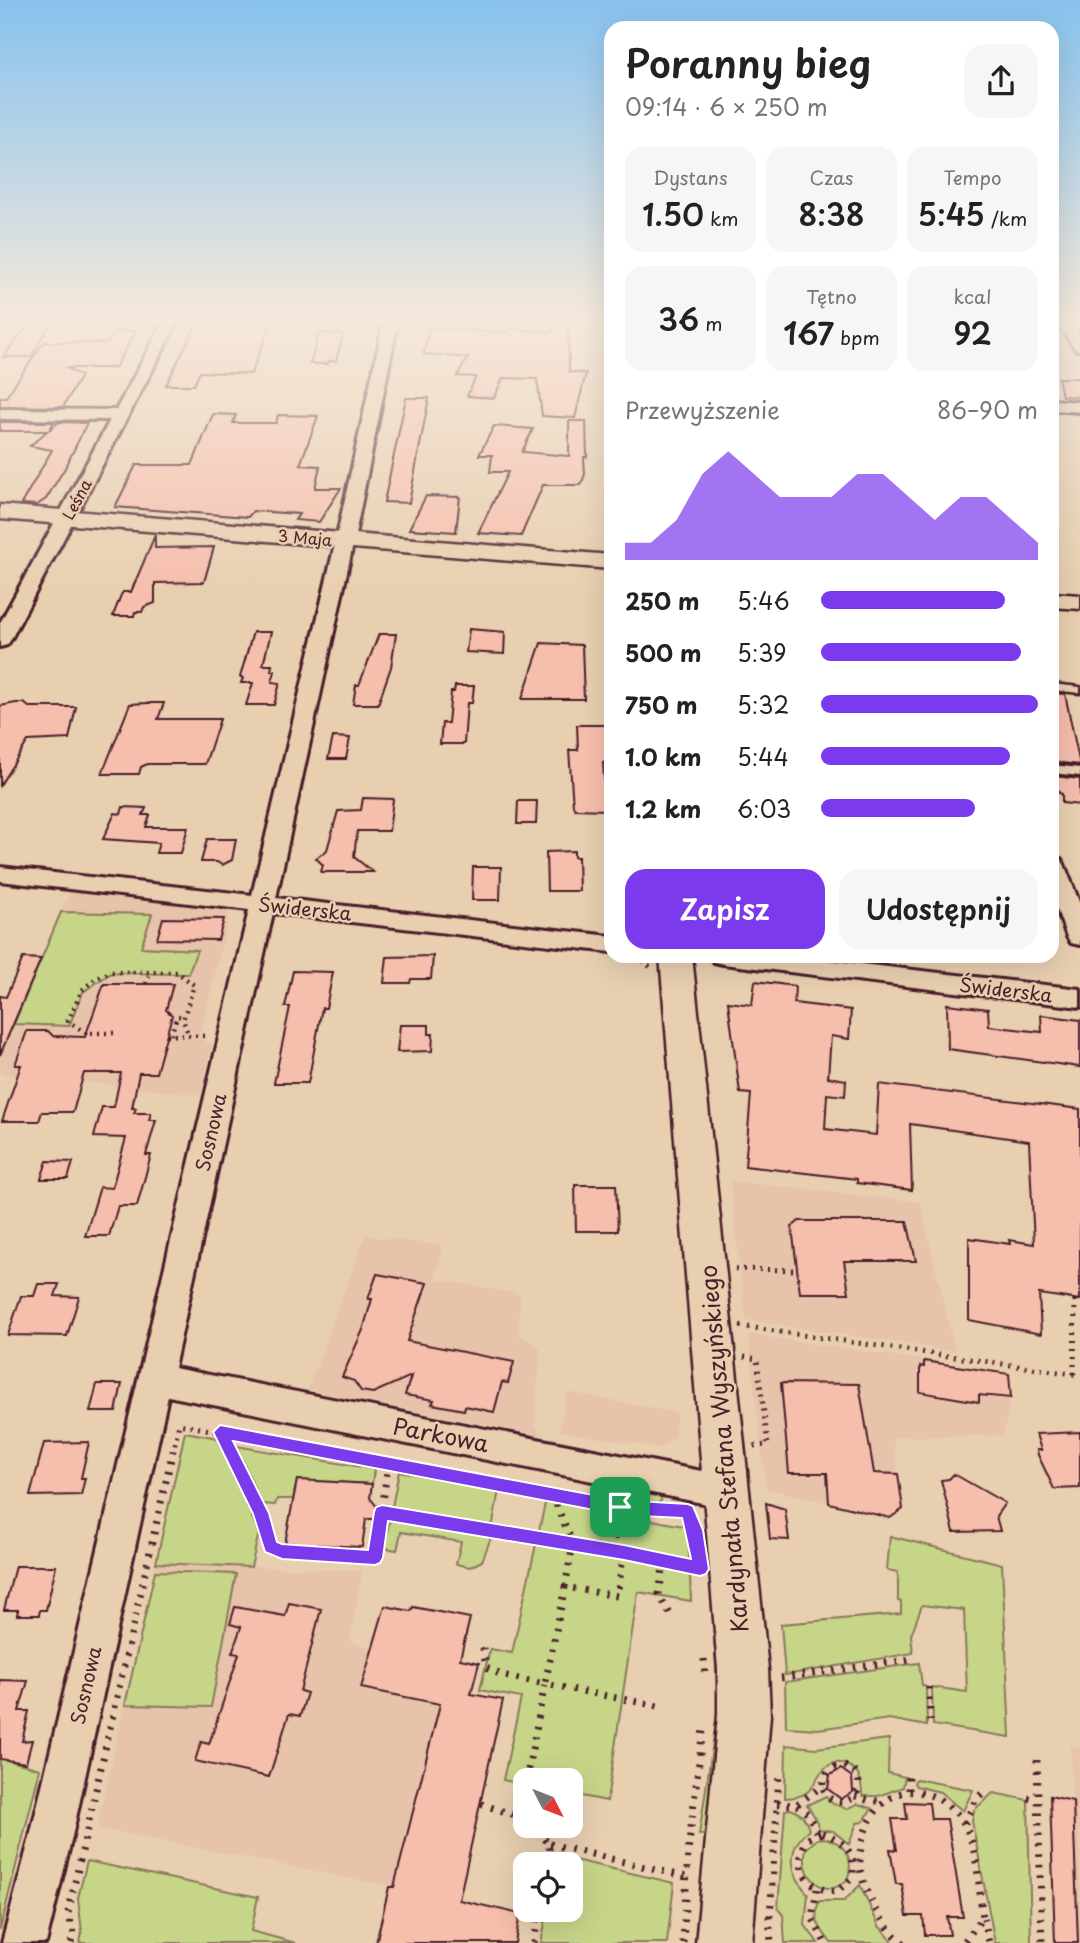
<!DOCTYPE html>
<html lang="pl">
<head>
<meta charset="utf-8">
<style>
  body { margin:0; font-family:"Playpen Sans",sans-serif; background:#f6f6f6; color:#222; height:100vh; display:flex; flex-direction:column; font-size:26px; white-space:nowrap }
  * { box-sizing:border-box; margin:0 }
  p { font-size:23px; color:#767676 }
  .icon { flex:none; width:38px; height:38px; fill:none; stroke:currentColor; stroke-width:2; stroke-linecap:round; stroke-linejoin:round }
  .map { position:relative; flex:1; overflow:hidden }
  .details { position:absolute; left:604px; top:21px; width:455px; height:942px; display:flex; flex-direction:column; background:#fff; border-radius:21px; box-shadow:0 7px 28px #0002 }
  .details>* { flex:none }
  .needle { width:46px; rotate:132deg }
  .fabs { position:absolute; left:513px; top:1768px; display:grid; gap:14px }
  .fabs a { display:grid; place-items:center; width:70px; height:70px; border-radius:14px; background:#fff; box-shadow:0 7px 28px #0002; font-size:35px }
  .pin { position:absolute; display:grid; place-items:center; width:60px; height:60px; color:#fff; margin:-30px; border-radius:14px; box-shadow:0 4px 10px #0006 }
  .round { display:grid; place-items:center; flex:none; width:74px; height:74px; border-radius:21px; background:#f6f6f6 }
  .summary { display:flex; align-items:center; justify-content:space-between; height:119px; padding:0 21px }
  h1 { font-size:38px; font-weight:600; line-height:52px }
  .metrics { display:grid; grid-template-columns:repeat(3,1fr); gap:10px; height:119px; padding:7px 21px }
  .metrics div { display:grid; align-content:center; border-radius:18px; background:#f6f6f6; text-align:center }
  .metrics b { font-size:30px; font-weight:600 }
  .metrics small { font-size:19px; font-weight:400 }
  .metrics p { font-size:19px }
  .chart { height:196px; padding:14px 21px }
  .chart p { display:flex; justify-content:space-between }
  .chart svg { width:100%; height:126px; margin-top:7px; fill:#7c3aed; opacity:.7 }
  .cta { display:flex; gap:14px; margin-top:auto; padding:14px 21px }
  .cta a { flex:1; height:80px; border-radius:21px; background:#7c3aed; color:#fff; font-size:28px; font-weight:600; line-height:80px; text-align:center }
  .cta a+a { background:#f6f6f6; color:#222 }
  ul { padding:0 21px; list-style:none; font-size:23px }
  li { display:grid; grid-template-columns:112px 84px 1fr; align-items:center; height:52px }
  li i { height:18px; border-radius:9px; background:#7c3aed }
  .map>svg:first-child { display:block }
  .built { fill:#e6c3aa }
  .green { fill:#c7d589; stroke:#887a5a; stroke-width:2 }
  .building { fill:#f6beac; stroke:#4a1f2b; stroke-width:2 }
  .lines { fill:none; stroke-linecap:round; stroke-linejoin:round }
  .service-casing { stroke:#4a1f2b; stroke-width:5 }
  .minor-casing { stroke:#4a1f2b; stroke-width:6 }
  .tertiary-casing { stroke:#4a1f2b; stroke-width:5 }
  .path-far3 { stroke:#4a1f2b; stroke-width:2.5; stroke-dasharray:1 3.5; stroke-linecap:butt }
  .path-far2 { stroke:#4a1f2b; stroke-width:4.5; stroke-dasharray:2 5; stroke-linecap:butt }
  .path-far1 { stroke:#4a1f2b; stroke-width:5; stroke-dasharray:2 6; stroke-linecap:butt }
  .path { stroke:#4a1f2b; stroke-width:7; stroke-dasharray:2.5 8; stroke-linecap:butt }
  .service { fill:#e8cfb0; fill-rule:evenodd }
  .minor { fill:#e8cfb0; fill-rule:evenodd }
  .tertiary { fill:#e8cfb0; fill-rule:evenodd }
  .route { fill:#7c3aed; stroke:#fff; stroke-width:2; fill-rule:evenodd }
  .labels { text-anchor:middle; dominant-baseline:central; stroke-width:5; stroke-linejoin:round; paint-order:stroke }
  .far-street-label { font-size:16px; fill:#4a1f2b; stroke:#e8cfb0 }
  .street-label { font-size:19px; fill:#4a1f2b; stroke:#e8cfb0 }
  .near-street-label { font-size:23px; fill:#4a1f2b; stroke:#e8cfb0 }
</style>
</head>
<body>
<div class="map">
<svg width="1080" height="1943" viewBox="0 0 1080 1943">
  <rect width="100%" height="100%" fill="#e8cfb0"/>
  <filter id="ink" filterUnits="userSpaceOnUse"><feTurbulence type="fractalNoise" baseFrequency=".0143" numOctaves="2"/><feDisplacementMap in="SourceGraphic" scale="14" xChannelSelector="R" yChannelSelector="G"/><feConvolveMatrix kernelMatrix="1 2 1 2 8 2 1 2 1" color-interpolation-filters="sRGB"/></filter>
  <g filter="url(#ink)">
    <!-- built -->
    <path class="built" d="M70,891l157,19 3,2 -31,125 13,9 -11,49 -201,-22v-18z
      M730,1181l190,21 35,149 -209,-31z
      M365,1236l78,10 -9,33 86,15 -2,40 22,14 -5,77 6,10 -233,-45z
      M748,1334l261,39 2,25 -8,37 -110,2 10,72 -13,9 -124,-30z
      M567,1392l110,21 -3,24 -14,11 -101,-17z
      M156,1563l206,8 -12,71 22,6 -11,40 62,13 19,-4 -48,190 -297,-59z
      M1071,1746l9,2v195h-2z"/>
    <!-- green -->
    <path class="green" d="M61,912l91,2 -11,33 56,3 -9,24 -77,-1 -28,19 -14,34 -55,-2z
      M185,1432l33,6 41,95 -8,34 -95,-4z
      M236,1446l138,23 -2,15 -75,-4 -4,19h-16l-2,6 -14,-1z
      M399,1471l100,19 -9,50 -8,21 -12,6 -14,-3 5,-22 -60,-10 -4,18 -13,-2z
      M627,1484l34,8v9l-5,4 -32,-2z
      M546,1499l142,28 3,74 -53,-9 -31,209 -36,-7 -1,-14h-45v5l-22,-5 18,-82 -41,-8 10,-41 22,4z
      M890,1536l112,28 8,173 -77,-12 -1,-38 35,5 -3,-82 -42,-5 -11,30 2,18 -128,22 -4,-51 120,-10v-12l-3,-1v-29l-11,-2z
      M155,1571l81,3 -25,133 -86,-2z
      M714,1631l4,1 6,31 -13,171 -12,1 19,-126z
      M919,1663l3,22 4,2 1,39 -38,-7 -71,10 -32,-2 -1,-45z
      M889,1739l-1,34 17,4 -2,10 -25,9h-15c-2,-5 -1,-11 -3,-17 -4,-12 -21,-21 -32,-13 -18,11 -8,31 -43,32l1,-53 30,3z
      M0,1758l40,11 -40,161z
      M916,1779l57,11 -10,21 -23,-19 -24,-6 -2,-3z
      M993,1793l35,7 3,143h-36l-23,-122 2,-11z
      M826,1796l7,7 13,6 11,-5 15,4 -9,14 -6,1 -8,21 -16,-13 -14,-2 -3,-10 -9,-14z
      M790,1809c12,4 16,10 19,21 -24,19 -19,44 -1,64l-3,31 13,18h-33l-2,-28 -5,-6 7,-99z
      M824,1838c21,4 31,21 23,42 -22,22 -48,-5 -41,-31l11,-10z
      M557,1856l117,27 -7,60h-126l7,-34h22v-45h-14z
      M87,1861l171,36 -7,34 45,12h-216l2,-11 -4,-34z
      M860,1885l19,41 15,17h-63c-11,-15 -19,-23 -12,-42h25z"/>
    <!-- building -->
    <path class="building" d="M32,321h20l-21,36h-28z
      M198,321l73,2 -20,51 -51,-2 -6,13h-28z
      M555,321h13l1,51 17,1 -11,45 -33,-2 -5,-37 -34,-1 -9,20 -27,-2 9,-19 -19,-1 11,-18 -44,-4 4,-26 80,5v-4l44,3z
      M115,331h21l-21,37h-48l14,8 -18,31 -63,-1v-9h6l38,-55 64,1z
      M319,333l24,1 -7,27h-7l-1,3h-18z
      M1058,378h22v19l-18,-1z
      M406,398h23l-20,105 -25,-1z
      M213,414l23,1 -3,8h43l2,-8 40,1 -18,49 20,1 -5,22h26l-22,34 -24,-2 4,-6 -46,-3 -5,6 -133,-10 21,-42h56z
      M569,421h17l1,36h-3l1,17 -4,11h-38l-22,51 -43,-3 30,-61h-18l2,-17h-13l15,-29 39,3 -11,23 47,4z
      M0,422h54l-5,8 10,-8 28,1 -22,45 -19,31 -9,6 -16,-1 31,-54 -22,-4 17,-15h-47z
      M426,496l34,1 -4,35 -47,-3z
      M155,535v13l59,-1 -10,35 -49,1v20l-11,4 -2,5h-7l-1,4h-21l8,-21 2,-3h8z
      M469,629l36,3 -1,22 -38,-2z
      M253,632h18l-8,33h9l-1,6h4l-3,11 8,1 -6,22h-28l7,-22h-12l2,-5 -3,-1z
      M379,634h17l-5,33 -13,37h-25l3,-19h3z
      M541,643l41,2 2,54h-62z
      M455,686h19l-2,17h-5l-3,41h-24l2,-21h6l3,-31h3z
      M1052,693l13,1 15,71 -27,-3z
      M16,703h8l5,4h47l-7,32 -41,2 -28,44v-79z
      M148,703h16l-6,16h62l-15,45h-58l-6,3 -2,7h-37l28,-70z
      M577,725h29v3h5v32l-8,3 3,47 -31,-1 -2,-3 -4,-56h9z
      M333,737l17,1 -4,21h-18z
      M1054,776l26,3v26l-18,-2v-9l-3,-1z
      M363,798l30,1 -4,32h-32l-3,26 19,15h-52l2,-7 -7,-7 11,-8 11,-39 23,-1z
      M518,801h19l-1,23h-19z
      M123,807l23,1 -3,7h7l-4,12h42l-7,26h-25l3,-10 -56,-4 12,-26 6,1z
      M207,839h29l-4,21 -10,5 -5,-3h-16z
      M574,851v6h4l1,34h-32l-1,-39z
      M473,867h28l-1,33h-28z
      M163,918l61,1 -6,21 -61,-1z
      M433,956l-2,23h-20l-1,4h-26l3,-26z
      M23,958l18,1 -41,96v-59l6,1z
      M293,971l40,1 -7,36h-4l-14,75h-34l16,-76h-5z
      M755,981l40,5 -1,17 57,7 -2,29 -18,-3 -3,41 18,3 -1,16 -18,-2 -2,35 51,6 3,-51 201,25v191l-41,-6 2,40 -72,-14v-82l41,6 -1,-4 25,4 -5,-103 -119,-17 2,66 -55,-7v-4l-112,-13 6,-72 -11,-1 -12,-91 24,3z
      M104,984h69l-7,26 6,5 -16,58h-17l-7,35h4l-2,5h17l-2,7h7l-10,35h5l-14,51h-19l-9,30h-24l15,-49 12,1 14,-50 -32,-1 8,-30h12l7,-34h-37l-11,39h-31l-3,9h-37l19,-56h-6l12,-34h21l5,5 32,1z
      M947,1004l41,5 1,17 53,6 -1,-17 39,5v47l-132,-18z
      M400,1025h29v9h4l-1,17 -35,1z
      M47,1161l26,1 -5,17h-27z
      M575,1185h41l2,46h-42z
      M799,1221h108l9,40h-72l5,32h-49l-8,-66z
      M377,1274l50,9 -20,58 107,21 -6,21 -6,-1 -8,30 -29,-6 -1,4 -32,-6 2,-4 -29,-5 6,-19 -38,17 -12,-2 -7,-10 -12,-4 21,-47 9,-31h-4z
      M38,1284h21l-4,12 24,1 -12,39 -59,-1 13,-39h13z
      M924,1361l85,13 2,24 -32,-3v7l-59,-10v-26l4,1z
      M781,1383l78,1 15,89 24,1 5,35 -13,9 -61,-15 -2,-30h-38z
      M97,1384h25l-6,28h-26z
      M1080,1432v56l-26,1 -16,-34 -1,-5h4l-5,-16z
      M89,1442l-8,36h4l-4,17 -51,1 14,-53z
      M954,1474l51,29 -9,13 4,15 -46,1 -13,-52 8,-1z
      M297,1480l75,4 -2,14 8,10 -2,11h-10l-4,28 -77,-4z
      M766,1503l19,6 4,31 -19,-1z
      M15,1566h41l-10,44h-6l-1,5h-22l1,-5h-14z
      M289,1603l32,6 -21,82 7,2 -7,23 -11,-2 -20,63 -74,-16 6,-19 8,2 30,-90 -7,-1 9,-26 -11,-3 5,-17 50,9z
      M385,1606l26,5 2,-4 57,11 -10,41 19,4 -8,31 32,6 -44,200 61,14 -5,29h-139l13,-56h5l46,-183 -79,-16z
      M0,1680l28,1 -9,30h10l-7,30 10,-1 -6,23 -26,-4z
      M841,1769l11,8 1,15 -12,7 -13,-10 2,-14z
      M1050,1796l23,5 5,142h-23z
      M905,1802l24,1 2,16h16l16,98h-16l3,18h-25l-2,-19h-16l-5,-32h-6l-6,-35 7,1 -5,-31h15z"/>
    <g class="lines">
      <!-- service casing -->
      <g class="service-casing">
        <path id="service" d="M1052,684l28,3v6l-28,-3z
          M1052,765l28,3v8l-28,-3z"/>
      </g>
      <!-- minor casing -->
      <g class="minor-casing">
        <path id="minor" d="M164,321h14l-168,320 -3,4 -7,2v-24l110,-203 -110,-1v-10l116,1z
          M384,321h14l-44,219 -78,358 335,38v16l-338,-39 -99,455 553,108 13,4 5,12 -5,12 -13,4 -559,-112 -96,441 -26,106h-44l28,-106 219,-927 -249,-29v-14l252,28 84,-355z
          M1056,321h14l10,15v14l-5,-1z
          M1052,400l28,2v10l-28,-2z
          M1052,857l9,2 3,5 16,40v41l-9,-2 -4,-6 -15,-41z
          M710,956h81l289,33v18l-357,-43 -9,-2z"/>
      </g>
      <!-- tertiary casing -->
      <g class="tertiary-casing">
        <path id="tertiary" d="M0,505l611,50v14l-611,-50z
          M1052,593l28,2v14l-28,-2z
          M660,956h32l76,713 2,46 -18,228h-56l22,-228v-46z"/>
      </g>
      <!-- path-far3 -->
      <path class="path-far3" d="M604,321l7,95"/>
      <!-- path-far2 -->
      <path class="path-far2" d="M638,956l12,11
        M146,984l4,-12
        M114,1033h-28l-18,-12 14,-31 13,-11 15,-7h67l17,13 -11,35 6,16
        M167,1035l41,1
        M171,1035l6,-19 8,1"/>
      <!-- path-far1 -->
      <path class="path-far1" d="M735,1269l63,1
        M740,1326l340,49
        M744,1357l13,2 11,86 -16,1
        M1074,1374l1,-75
        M221,1433l9,19
        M173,1452l6,-28 145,28"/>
      <!-- path -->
      <path class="path" d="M229,1450l32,63 10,34 11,4 93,7 13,-94
        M315,1450l305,58 56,3
        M552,1495l21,49 -8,43
        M687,1510l7,18
        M377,1512l247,40 76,16
        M612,1550l10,-54
        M664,1561l-5,33 12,22
        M483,1648l3,20 18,8 41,8 20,-97 52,9 7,-44
        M704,1659l1,19
        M781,1678l135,-19
        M929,1687l1,39
        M1037,1760l5,183
        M823 1784a18 18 0 1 1 36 0a18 18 0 1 1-36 0Z
        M909,1777v14
        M526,1780l19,-96 113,22
        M525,1784l-7,32 7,6
        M855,1796l15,5h14
        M1028,1798l10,2
        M481,1804l37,12
        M777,1804l19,1 27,-20
        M797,1805l11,9 10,20
        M965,1823l11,-24 8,-7
        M529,1825l21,19 -4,20
        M822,1833c21,7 36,21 30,45l-16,14c-20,-2 -37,-13 -35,-36 1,-4 3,-12 6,-16 3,-3 11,-5 15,-7z
        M550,1844l136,33
        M817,1889l-5,28 13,26
        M769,1916l2,27
        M770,1917l9,-143
        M984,1918l5,25
        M71,1943l3,-10 -6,-20 105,-463
        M534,1943l5,-34
        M683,1943l5,-91 15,-123
        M904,1943c-14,-9 -22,-23 -30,-37 -7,-13 -13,-27 -14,-41 -2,-45 32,-93 80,-65 9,6 18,13 23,22 16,27 15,65 20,95l-20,26"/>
      <!-- service -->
      <use href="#service" class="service"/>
      <!-- minor -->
      <use href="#minor" class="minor"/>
      <!-- tertiary -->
      <use href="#tertiary" class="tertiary"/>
    </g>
  </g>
  <!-- sky -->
  <linearGradient id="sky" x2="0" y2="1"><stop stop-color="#87c2ee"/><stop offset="0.54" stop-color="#f5e9db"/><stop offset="1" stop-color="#f5e9db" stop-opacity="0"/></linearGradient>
  <rect width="1080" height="593" fill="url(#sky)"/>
  <!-- route -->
  <path class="route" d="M220,1425l400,75 68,4 5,2 10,24 6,39 -3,5 -6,2 -76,-16 -236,-39 -5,37 -3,5 -5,2 -93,-6 -17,-7 -12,-38 -40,-82zM233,1441l387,74 62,3 9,41 -67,-14 -242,-40 -6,2 -2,5 -6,38 -86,-6 -5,-2 -8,-29z"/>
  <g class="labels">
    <!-- far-street labels -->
    <g class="far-street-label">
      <text transform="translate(76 499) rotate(-62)">Leśna</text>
      <text transform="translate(305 537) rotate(5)">3 Maja</text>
    </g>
    <!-- street labels -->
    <g class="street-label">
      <text transform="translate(305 908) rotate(6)">Świderska</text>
      <text transform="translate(1006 989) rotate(7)">Świderska</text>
      <text transform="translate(210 1132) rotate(-77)">Sosnowa</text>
      <text transform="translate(85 1685) rotate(-77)">Sosnowa</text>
    </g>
    <!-- near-street labels -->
    <g class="near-street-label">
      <text transform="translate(441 1434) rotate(11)">Parkowa</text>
      <text transform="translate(723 1449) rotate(-95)">Kardynała Stefana Wyszyńskiego</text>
    </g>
  </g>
</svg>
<div class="fabs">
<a><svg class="needle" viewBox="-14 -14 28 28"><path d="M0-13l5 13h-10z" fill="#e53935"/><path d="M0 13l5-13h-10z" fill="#767676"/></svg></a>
<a><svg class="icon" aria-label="locate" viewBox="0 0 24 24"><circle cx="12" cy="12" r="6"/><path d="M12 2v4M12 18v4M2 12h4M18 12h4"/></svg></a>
</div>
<div class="pin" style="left:620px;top:1507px;background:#1e9e55"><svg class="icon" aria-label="arrive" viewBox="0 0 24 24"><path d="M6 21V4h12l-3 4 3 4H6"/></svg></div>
<section class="details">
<div class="summary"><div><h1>Poranny bieg</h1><p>09:14 · 6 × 250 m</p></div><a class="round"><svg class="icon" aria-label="share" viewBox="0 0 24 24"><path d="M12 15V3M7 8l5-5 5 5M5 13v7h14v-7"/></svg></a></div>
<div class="metrics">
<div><p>Dystans</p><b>1.50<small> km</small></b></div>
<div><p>Czas</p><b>8:38</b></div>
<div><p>Tempo</p><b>5:45<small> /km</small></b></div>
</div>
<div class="metrics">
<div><b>36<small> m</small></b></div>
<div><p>Tętno</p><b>167<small> bpm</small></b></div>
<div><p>kcal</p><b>92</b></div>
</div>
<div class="chart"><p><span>Przewyższenie</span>86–90 m</p>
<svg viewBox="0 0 160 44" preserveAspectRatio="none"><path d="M0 44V38L10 38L20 30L30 14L40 6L50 14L60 22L70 22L80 22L90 14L100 14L110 22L120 30L130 22L140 22L150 30L160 38V44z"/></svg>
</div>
<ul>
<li><b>250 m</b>5:46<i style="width:85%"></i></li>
<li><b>500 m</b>5:39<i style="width:92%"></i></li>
<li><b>750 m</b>5:32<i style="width:100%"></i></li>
<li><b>1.0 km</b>5:44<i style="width:87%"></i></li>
<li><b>1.2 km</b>6:03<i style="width:71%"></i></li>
</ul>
<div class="cta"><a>Zapisz</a><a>Udostępnij</a></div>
</section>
</div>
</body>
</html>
